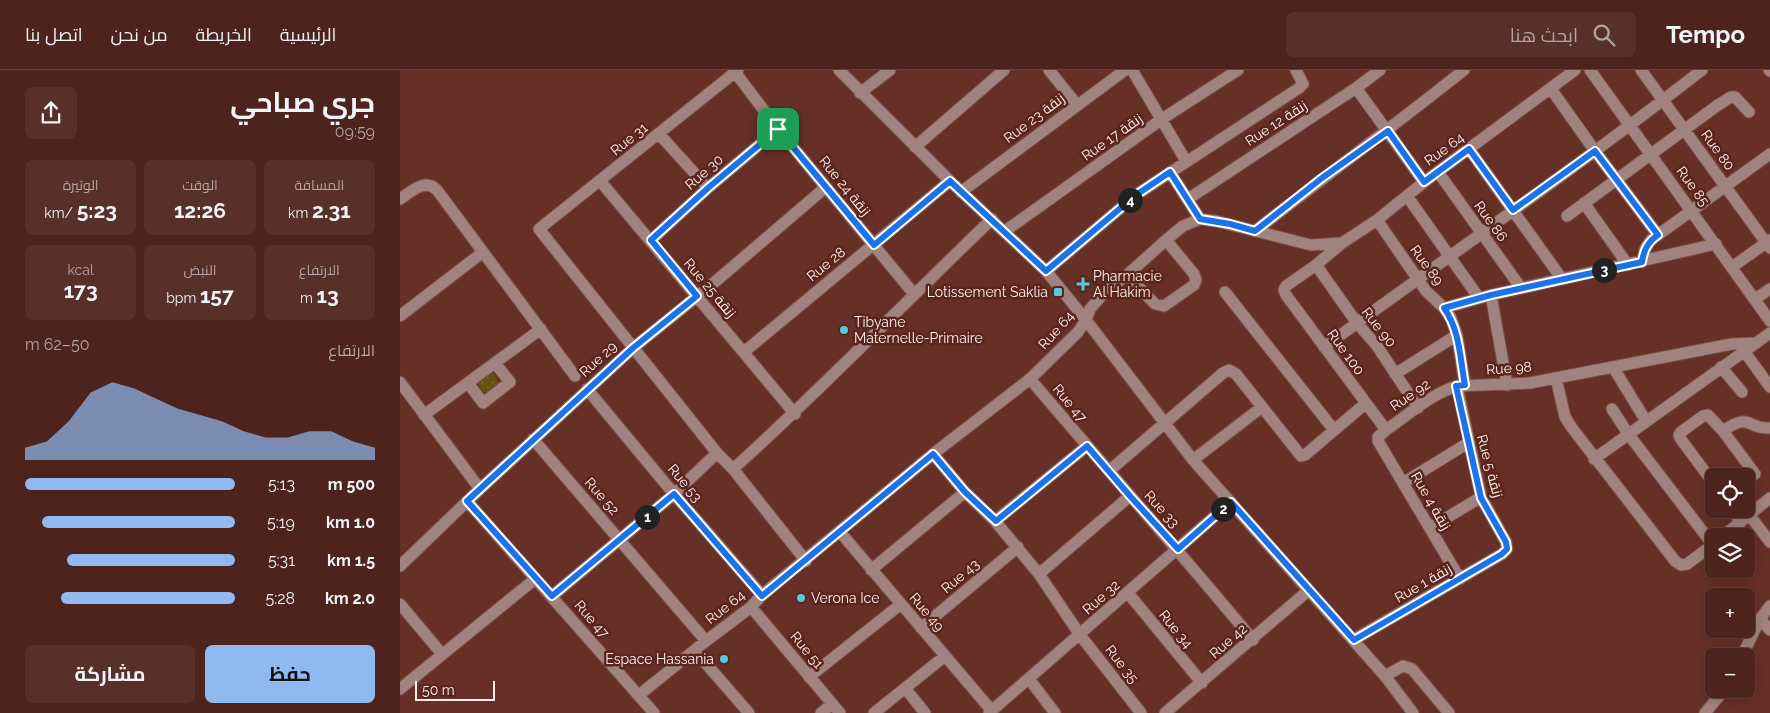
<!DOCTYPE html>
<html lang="ar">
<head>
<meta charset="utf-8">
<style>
  body { margin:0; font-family:Raleway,Cairo,sans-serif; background:#57302a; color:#f1f3f6; direction:rtl; height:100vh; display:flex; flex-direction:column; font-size:19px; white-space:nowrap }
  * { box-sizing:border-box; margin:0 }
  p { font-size:16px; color:#b3a4a4 }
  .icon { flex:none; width:28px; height:28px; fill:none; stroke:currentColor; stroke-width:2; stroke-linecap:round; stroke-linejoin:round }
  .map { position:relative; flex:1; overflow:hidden; direction:ltr }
  .details { display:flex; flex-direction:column; background:#4d241d; width:400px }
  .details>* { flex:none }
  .controls { position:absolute; left:1305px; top:398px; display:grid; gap:10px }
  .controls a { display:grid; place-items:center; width:50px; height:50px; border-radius:8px; background:#4d241d; box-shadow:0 2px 12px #0003,0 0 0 1px #64413b; font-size:25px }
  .scale { position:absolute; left:15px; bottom:12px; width:80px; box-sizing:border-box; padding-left:5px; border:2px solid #fdeeeb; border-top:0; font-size:14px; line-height:18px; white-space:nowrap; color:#fdeeeb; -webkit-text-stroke:4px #5b251d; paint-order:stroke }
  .pin { position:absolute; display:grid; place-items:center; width:42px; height:42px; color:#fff; margin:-21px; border-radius:10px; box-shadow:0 2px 8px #0006 }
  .km { position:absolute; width:25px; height:25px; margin:-12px; border-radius:50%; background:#222; color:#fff; font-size:14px; line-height:25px; text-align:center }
  .round { display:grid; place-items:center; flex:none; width:52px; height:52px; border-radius:8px; background:#57302a }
  .overview { display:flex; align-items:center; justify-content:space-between; height:85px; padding:0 25px }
  h1 { font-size:28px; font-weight:700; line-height:38px }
  .stats { display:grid; grid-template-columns:repeat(3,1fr); gap:8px; height:85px; padding:5px 25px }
  .stats div { display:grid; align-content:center; border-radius:8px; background:#57302a; text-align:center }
  .stats b { font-size:21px; font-weight:700 }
  .stats small { font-size:14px; font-weight:400 }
  .stats p { font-size:14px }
  .chart { height:140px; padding:10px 25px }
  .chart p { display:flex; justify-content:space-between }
  .chart svg { width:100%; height:90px; margin-top:5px; fill:#90b9f0; opacity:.7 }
  .button { display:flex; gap:10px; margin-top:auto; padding:10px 25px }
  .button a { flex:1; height:58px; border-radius:8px; background:#90b9f0; color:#111; font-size:20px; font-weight:700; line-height:58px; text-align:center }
  .button a+a { background:#57302a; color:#f1f3f6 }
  ul { padding:0 25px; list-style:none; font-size:16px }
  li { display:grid; grid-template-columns:80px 60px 1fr; align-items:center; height:38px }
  li i { height:12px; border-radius:6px; background:#90b9f0 }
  header { display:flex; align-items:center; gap:30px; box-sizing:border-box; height:70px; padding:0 25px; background:#4d241d; border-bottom:1px solid #64413b }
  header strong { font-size:24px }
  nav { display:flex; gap:28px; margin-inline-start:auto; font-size:18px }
  .search { width:350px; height:45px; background:#57302a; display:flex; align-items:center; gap:12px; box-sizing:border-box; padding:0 18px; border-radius:8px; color:#b3a4a4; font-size:19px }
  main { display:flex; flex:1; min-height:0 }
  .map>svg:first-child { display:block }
  .grass { fill:url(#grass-dots) }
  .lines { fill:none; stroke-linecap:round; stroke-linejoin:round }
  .minor-casing { stroke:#7f4e46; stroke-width:13 }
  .minor { stroke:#a0837e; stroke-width:11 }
  .route-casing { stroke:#fff; stroke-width:10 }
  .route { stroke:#1a73e8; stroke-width:6 }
  .poi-dot { fill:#54cade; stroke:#5b251d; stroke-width:2 }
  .labels { text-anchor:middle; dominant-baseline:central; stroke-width:5; stroke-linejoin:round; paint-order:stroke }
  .street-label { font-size:14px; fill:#fdeeeb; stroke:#5b251d }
  .poi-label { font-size:14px; fill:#fdeeeb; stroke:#5b251d; text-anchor:start }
</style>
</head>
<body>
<header>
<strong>Tempo</strong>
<div class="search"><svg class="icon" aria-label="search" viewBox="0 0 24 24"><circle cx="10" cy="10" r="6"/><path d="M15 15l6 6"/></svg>ابحث هنا</div>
<nav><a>الرئيسية</a><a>الخريطة</a><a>من نحن</a><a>اتصل بنا</a></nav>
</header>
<main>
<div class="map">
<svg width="1370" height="643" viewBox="0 0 1370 643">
  <defs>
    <pattern id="grass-dots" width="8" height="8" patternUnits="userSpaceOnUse" patternTransform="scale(1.25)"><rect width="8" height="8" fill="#655111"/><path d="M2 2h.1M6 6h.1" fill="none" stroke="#7c6a34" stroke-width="1.8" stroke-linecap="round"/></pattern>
  </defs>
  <rect width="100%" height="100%" fill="#673027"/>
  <!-- grass -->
  <path class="grass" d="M91,303l3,1 4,9 -12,9h-3l-5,-9z"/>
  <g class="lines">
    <!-- minor casing -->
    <g class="minor-casing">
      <path id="minor" d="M338,0l-199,159 178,224 16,16 73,92
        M439,0l111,111 96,90 40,49 107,140 192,216 28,37
        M649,0l28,35
        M732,0l54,91
        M1190,0l180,251
        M1241,0l129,178
        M1369,0l1,1
        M335,2l43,57 136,165
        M956,18l68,94
        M1151,19l44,62 63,84
        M460,23l30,-23
        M259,64l49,54
        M515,77l89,-77
        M1069,79l93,130
        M770,102l30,47
        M1038,102l83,116
        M201,112l194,232
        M561,122l164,-122
        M1007,126l72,102
        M0,129c12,-8 25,-21 37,-9l138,186
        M788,129l168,-111 24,-18
        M1184,133l44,62
        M1167,146l151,-111 13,-8h4l14,15
        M977,150l49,71 18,17 7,10 6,17 8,50
        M605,161l157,-112 76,-49
        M855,161c69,-54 140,-106 209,-161
        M251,170l57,-52 70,-59
        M942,173l-26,22 -30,21 -2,4 2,5 100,135
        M1242,192l3,-13 6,-9 119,-86
        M916,195l41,58 20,23 41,62
        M1332,197l38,-27
        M646,201l90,-76 163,-107 4,-4 -7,-14
        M727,205l28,29 9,2 30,-21 2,-5 -2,-6 -28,-34
        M825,222l109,138
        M1091,225l16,90
        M1355,229l15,-10
        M1044,238l47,-13 225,-51
        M0,246l83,-64
        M924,277c126,-92 255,-181 378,-277
        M1344,281l26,36
        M344,282l206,-171
        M1213,297l33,54
        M1321,297l21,25
        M995,304l62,-39
        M1156,308l9,39 7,11 103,133 6,4 6,-1 27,-20
        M630,309c74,87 150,173 223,261
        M0,312l80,107
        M68,313l15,20 27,-21 -15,-19
        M187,319l87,105 88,101
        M1212,339l17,26 84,110
        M24,345l117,-86
        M1323,361l32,43
        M133,369l173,202
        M533,384l32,38 30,29 44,53 41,61 61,78
        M1194,389l176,-126
        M793,390l69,-53
        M333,399c89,-80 172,-167 259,-250
        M709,401l114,-98 6,-3 7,4 65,82 4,-1 60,-51
        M1003,413l65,-40
        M1314,414l-34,-46 -1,-3 2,-3 22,-16 5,-1 15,16c28,-20 24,-1 47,-3
        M67,431l187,212
        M1331,439l10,13
        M1350,446l20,26
        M595,451l92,-75
        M1030,458l51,-31
        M440,462l152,179
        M1323,466l47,-38
        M0,496l80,-77 153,-141 83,-67 110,-94
        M471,500l94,-78
        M639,504l91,-78
        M1060,509l-82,-138v-4l8,-7c22,-15 45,-36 71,-44l73,-3 202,-39 23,-1
        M728,523l74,90
        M152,526l122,-102 43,-41
        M0,534l42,50
        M351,537l89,106
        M1360,549l10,11
        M521,558l97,-81
        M953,570l149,-86 5,-5 -1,-7 -25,-45 -24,-111
        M295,581l54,62
        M1342,586l18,-37 10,-13
        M985,606l18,-10 9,3 37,44
        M409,607l92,-73
        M629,609l26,34
        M505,618l20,25
        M0,619l135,-110
        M239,625l67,-54 45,-34 11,-12 171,-141 97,-75 48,-47 8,-12 4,-11 14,-16 23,-18 39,-35 17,-14 17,-7 16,2 95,24 31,-2 35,-23 47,-38 151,-112
        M421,643l11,-9
        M474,643l71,-57
        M589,643l242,-211
        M765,643l144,-123
        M1305,643l20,-24"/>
    </g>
    <!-- minor -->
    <use href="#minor" class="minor"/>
  </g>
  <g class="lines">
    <!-- route casing -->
    <g class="route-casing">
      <path id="route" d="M378,59l96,116 76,-64 96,90 90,-76 34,-23 30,47 30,5 25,7 67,-53 66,-47 36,51 45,-33 44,61 82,-59 63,84c-10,7 -14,14 -16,27l-151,33 -47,13c16,22 16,51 21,77l-9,1 25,112 25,44 1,7 -5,5 -148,86 -123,-138 -53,47 -48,-53 -43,-50 -91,75 -31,-29 -32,-38 -171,142 -88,-102 -122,102 -85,-95 166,-153 64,-52 -46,-56 57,-52z"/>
    </g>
    <!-- route -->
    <use href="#route" class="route"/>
  </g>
  <!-- markers -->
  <g class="poi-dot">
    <path d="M680.5 206.5h5v5h5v5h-5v5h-5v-5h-5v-5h5z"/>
    <rect x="653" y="217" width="10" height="10" rx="2.5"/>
    <circle cx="444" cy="260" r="5"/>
    <circle cx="401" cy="528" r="5"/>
    <circle cx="324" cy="589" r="5"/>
  </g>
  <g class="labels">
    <!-- street labels -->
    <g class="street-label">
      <text transform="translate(634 48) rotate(-37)">Rue 23 زنقة</text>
      <text transform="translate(876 53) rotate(-33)">Rue 12 زنقة</text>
      <text transform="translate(712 67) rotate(-35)">Rue 17 زنقة</text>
      <text transform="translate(229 69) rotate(-39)">Rue 31</text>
      <text transform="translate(1044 79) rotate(-36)">Rue 64</text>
      <text transform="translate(1318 80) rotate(54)">Rue 80</text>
      <text transform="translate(304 102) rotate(-41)">Rue 30</text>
      <text transform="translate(445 116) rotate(51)">Rue 24 زنقة</text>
      <text transform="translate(1293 116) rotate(54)">Rue 85</text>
      <text transform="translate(1091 151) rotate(54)">Rue 86</text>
      <text transform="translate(426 194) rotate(-39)">Rue 28</text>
      <text transform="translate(1027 195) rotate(54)">Rue 89</text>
      <text transform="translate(310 218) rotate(50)">Rue 25 زنقة</text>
      <text transform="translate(979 257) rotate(52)">Rue 90</text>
      <text transform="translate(656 260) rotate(-48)">Rue 64</text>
      <text transform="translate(946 282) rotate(54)">Rue 100</text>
      <text transform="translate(198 289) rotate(-42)">Rue 29</text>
      <text transform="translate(1109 298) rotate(-4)">Rue 98</text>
      <text transform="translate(1010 325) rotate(-34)">Rue 92</text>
      <text transform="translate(670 333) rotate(50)">Rue 47</text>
      <text transform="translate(1090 396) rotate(75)">Rue 5 زنقة</text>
      <text transform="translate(285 413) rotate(50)">Rue 53</text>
      <text transform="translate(202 426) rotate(49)">Rue 52</text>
      <text transform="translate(1031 431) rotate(60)">Rue 4 زنقة</text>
      <text transform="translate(762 439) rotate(48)">Rue 33</text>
      <text transform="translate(560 506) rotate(-40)">Rue 43</text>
      <text transform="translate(1023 513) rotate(-30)">Rue 1 زنقة</text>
      <text transform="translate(701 527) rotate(-41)">Rue 32</text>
      <text transform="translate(325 537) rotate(-38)">Rue 64</text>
      <text transform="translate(527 542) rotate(50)">Rue 49</text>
      <text transform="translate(192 549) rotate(49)">Rue 47</text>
      <text transform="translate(776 559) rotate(51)">Rue 34</text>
      <text transform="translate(828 571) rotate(-41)">Rue 42</text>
      <text transform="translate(407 580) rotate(50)">Rue 51</text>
      <text transform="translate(722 594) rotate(52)">Rue 35</text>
    </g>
    <!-- poi labels -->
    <g class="poi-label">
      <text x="693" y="206">Pharmacie<tspan x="693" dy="16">Al Hakim</tspan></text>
      <text x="648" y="222" text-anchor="end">Lotissement Saklia</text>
      <text x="454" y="252">Tibyane<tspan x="454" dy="16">Maternelle-Primaire</tspan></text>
      <text x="411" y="528">Verona Ice</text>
      <text x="314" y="589" text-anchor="end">Espace Hassania</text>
    </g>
  </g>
</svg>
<div class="controls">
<a><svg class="icon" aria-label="locate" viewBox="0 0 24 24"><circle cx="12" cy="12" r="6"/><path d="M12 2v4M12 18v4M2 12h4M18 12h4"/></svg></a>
<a><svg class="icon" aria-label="layers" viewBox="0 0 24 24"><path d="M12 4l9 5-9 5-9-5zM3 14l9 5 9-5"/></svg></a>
<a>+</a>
<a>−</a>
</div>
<div class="scale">50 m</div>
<div class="pin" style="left:378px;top:59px;background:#1e9e55"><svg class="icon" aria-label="arrive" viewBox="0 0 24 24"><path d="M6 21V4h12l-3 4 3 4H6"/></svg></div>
<b class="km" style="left:247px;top:447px">1</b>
<b class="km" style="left:823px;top:439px">2</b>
<b class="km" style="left:1204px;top:200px">3</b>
<b class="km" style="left:730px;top:130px">4</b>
</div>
<section class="details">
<div class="overview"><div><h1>جري صباحي</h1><p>09:59</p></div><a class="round"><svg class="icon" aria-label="share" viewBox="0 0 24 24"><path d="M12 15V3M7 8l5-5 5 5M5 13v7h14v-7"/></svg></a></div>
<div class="stats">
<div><p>المسافة</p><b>2.31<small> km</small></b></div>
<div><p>الوقت</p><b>12:26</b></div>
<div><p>الوتيرة</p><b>5:23<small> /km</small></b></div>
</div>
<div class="stats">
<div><p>الارتفاع</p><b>13<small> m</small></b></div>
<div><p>النبض</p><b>157<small> bpm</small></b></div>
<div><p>kcal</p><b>173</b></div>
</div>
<div class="chart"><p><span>الارتفاع</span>50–62 m</p>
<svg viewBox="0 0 160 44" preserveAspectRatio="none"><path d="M0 44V38L10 35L20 25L30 11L40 6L50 9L60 14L70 19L80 22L90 25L100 30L110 33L120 33L130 30L140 30L150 35L160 38V44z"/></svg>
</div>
<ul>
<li><b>500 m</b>5:13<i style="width:100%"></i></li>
<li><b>1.0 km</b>5:19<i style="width:92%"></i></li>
<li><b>1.5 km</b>5:31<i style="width:80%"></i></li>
<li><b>2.0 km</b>5:28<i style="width:83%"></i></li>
</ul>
<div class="button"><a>حفظ</a><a>مشاركة</a></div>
</section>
</main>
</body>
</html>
